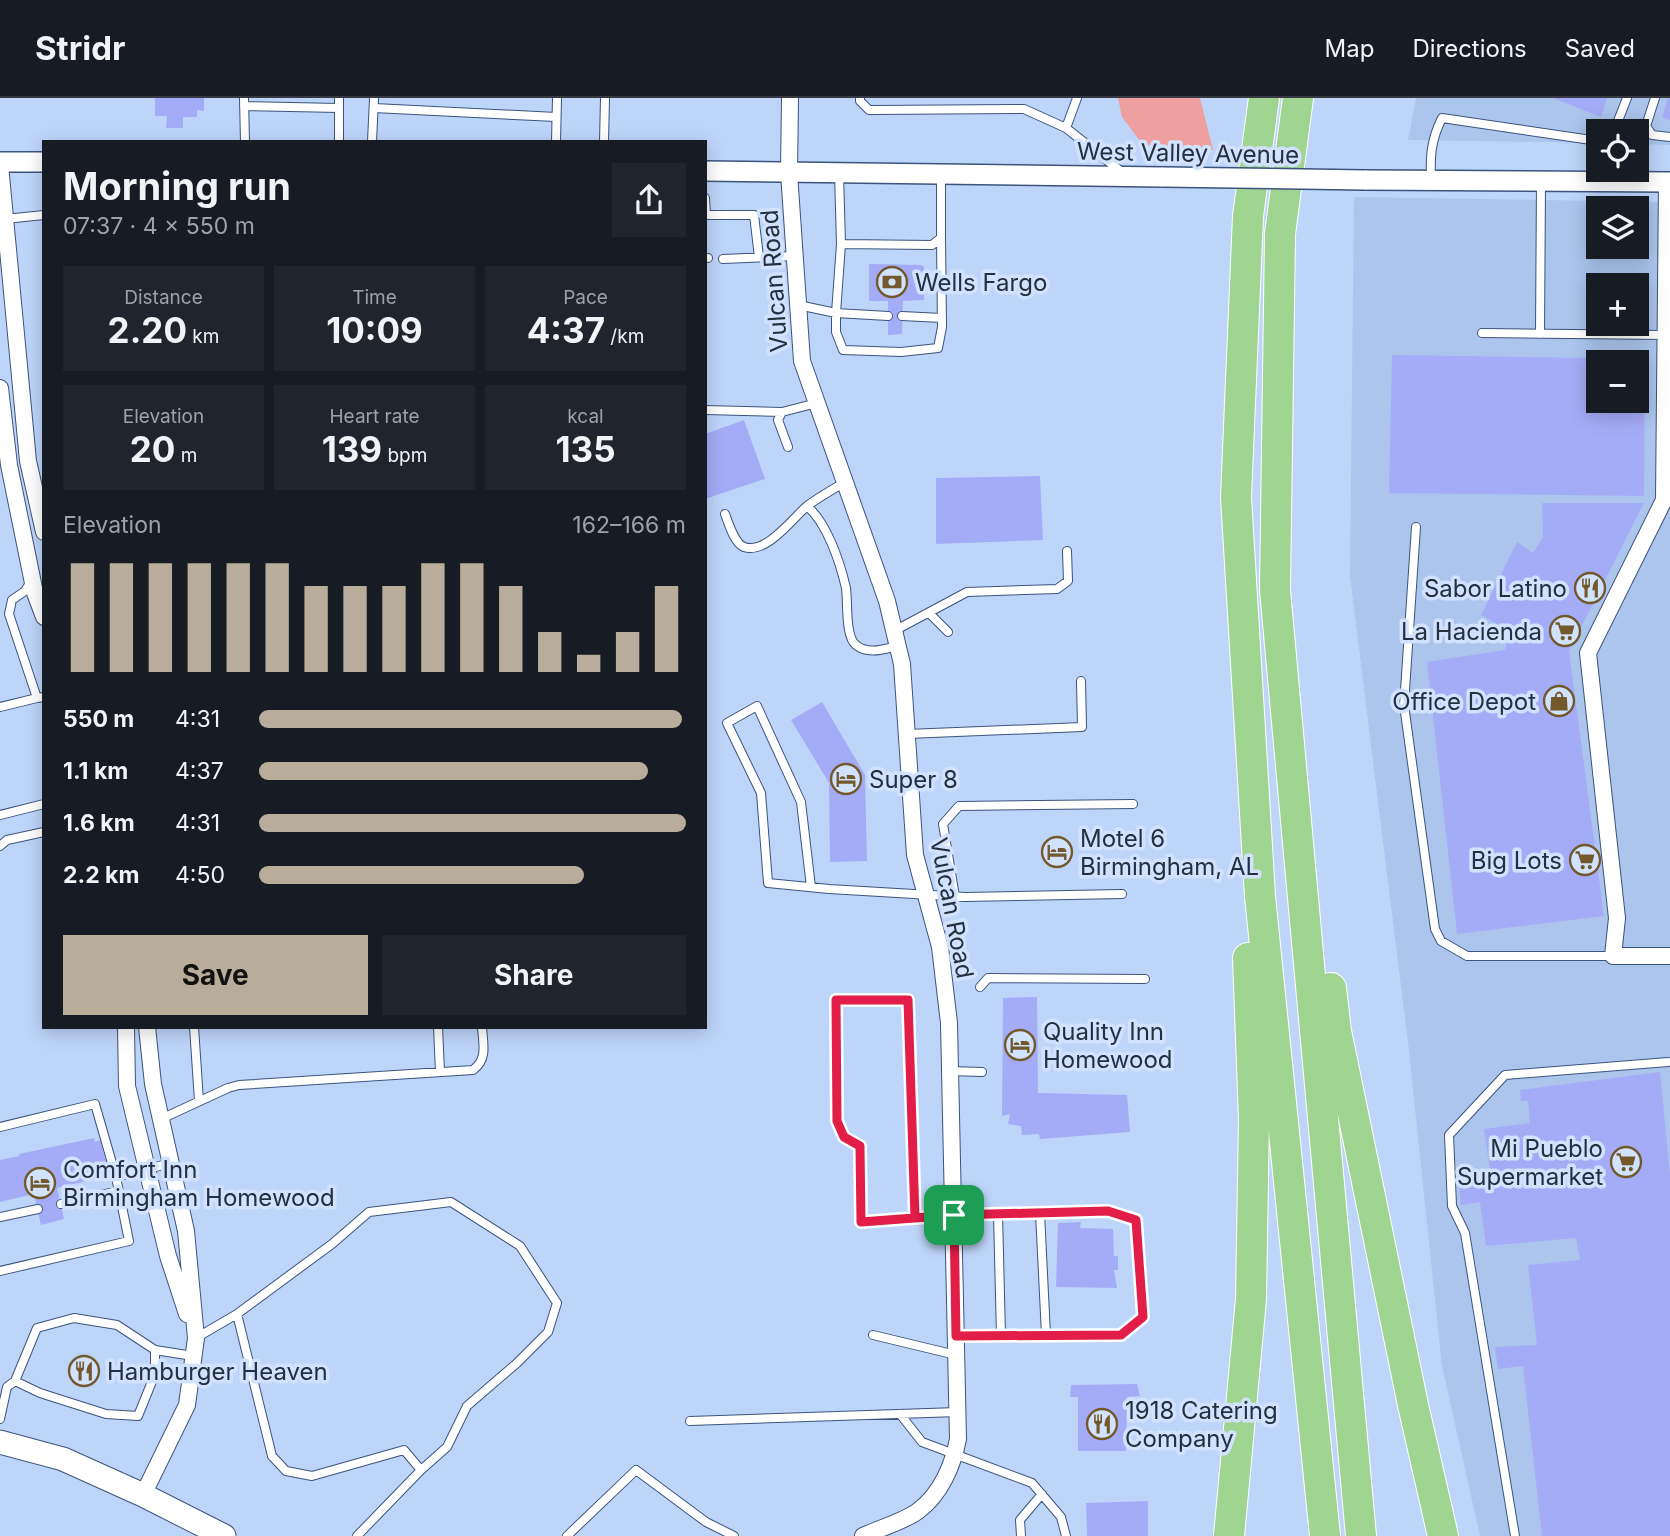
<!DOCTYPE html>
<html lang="en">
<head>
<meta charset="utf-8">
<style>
  body { margin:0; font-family:Inter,sans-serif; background:#20242c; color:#f1f3f6; height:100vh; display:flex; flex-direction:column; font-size:26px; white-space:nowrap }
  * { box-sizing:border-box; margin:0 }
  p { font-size:23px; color:#9ea1a6 }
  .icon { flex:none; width:38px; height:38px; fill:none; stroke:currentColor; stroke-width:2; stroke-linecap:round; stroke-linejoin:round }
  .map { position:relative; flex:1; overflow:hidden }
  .details { position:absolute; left:42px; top:42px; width:665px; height:889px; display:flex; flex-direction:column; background:#171b24; border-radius:0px; box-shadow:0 4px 18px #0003 }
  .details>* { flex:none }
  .controls { position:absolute; left:1586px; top:21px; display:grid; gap:14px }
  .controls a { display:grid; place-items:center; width:63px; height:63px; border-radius:0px; background:#171b24; box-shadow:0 4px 18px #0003; font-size:35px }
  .pin { position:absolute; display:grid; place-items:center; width:60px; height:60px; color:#fff; margin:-30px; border-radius:14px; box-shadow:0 4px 10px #0006 }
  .round { display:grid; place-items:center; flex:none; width:74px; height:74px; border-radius:0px; background:#20242c }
  .head { display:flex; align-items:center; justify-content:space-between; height:119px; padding:0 21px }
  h1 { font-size:38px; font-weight:700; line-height:52px }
  .figures { display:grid; grid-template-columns:repeat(3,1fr); gap:10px; height:119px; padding:7px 21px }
  .figures div { display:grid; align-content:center; border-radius:0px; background:#20242c; text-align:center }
  .figures b { font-size:35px; font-weight:700 }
  .figures small { font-size:19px; font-weight:400 }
  .figures p { font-size:19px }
  .chart { height:196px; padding:14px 21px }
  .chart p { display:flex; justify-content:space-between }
  .chart svg { width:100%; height:126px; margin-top:7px; stroke:#b8ad9a; stroke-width:6 }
  .button { display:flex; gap:14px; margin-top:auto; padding:14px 21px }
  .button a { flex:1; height:80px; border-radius:0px; background:#b8ad9a; color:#111; font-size:28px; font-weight:700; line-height:80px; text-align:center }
  .button a+a { background:#20242c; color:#f1f3f6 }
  ul { padding:0 21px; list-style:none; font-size:23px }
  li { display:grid; grid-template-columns:112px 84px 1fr; align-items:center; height:52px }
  li i { height:18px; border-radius:9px; background:#b8ad9a }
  header { display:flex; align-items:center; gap:42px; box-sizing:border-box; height:98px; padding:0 35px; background:#171b24; border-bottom:2px solid #363941 }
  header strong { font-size:33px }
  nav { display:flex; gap:38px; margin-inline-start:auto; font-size:24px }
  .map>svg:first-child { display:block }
  .built { fill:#abc5ed; fill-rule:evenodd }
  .green { fill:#ee9f9f }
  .building { fill:#a5acf7; fill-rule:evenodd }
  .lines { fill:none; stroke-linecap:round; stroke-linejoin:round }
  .service-casing { stroke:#3c547b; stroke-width:10 }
  .minor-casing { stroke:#3c547b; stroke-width:18 }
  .tertiary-casing { stroke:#3c547b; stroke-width:22 }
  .secondary-casing { stroke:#3c547b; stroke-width:25 }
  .motorway-casing { stroke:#fff; stroke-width:32 }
  .service { stroke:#fff; stroke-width:8 }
  .minor { stroke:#fff; stroke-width:16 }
  .tertiary { stroke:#fff; stroke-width:19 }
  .secondary { stroke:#fff; stroke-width:23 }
  .motorway { stroke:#9fd591; stroke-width:30 }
  .tertiary-bridge-casing { stroke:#3c547b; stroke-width:22; stroke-linecap:butt }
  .tertiary-bridge { stroke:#fff; stroke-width:19 }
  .route-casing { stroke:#fff; stroke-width:14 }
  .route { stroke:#e11d48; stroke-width:9 }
  .labels { text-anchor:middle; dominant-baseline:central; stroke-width:7; stroke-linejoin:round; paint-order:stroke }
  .street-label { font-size:24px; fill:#242f40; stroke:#d1e2fe }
  .poi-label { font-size:24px; fill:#242f40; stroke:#d1e2fe; text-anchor:start }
</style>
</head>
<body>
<header>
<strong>Stridr</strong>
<nav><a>Map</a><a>Directions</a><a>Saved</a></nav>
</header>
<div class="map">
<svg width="1670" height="1438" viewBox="0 0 1670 1438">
  <rect width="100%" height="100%" fill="#bed5fa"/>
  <!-- built -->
  <path class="built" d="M1416,0h254v47l-34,-1v-13h-38v12l-190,-3z
    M1354,99l316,5v1334h-190l-38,-170 -34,-324 -58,-466zM1598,110h38v39h-38zM1598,187h38v39h-38zM1598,264h38v39h-38z"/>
  <!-- green -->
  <path class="green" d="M1118,0h82l13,52 -70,-5 -21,-28z"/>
  <!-- building -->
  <path class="building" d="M155,0h49v13l-7,-1v7h-14v11h-17l1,-12h-12z
    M1553,0h54l-6,19z
    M1668,0h2v22l-8,-3z
    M869,166l52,1 3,2v33l-21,1 -1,33 -14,1v-34h-19z
    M1392,257l253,4 -1,137 -255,-3zM1598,264h38v39h-38z
    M744,322l21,59 -60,20v-65z
    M1040,378l3,64 -107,4v-66z
    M1542,405h102l-75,148 35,265 -147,18 -30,-272 78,-12 7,-18 -31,-17 36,-73 16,11 10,-16z
    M822,604l43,73 2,86 -37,1 -1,-79 -38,-63z
    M1037,899l1,96 89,2 3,37 -90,7 -1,-5 -17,1 -1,-9 -13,-2 2,-10 -8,2 1,-118z
    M1660,974l10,103v361h-128l-19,-170 -25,3 -3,-22 42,-2 -9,-80 52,-5 -4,-22 -90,8 -6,-44 -19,3 -2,-22 32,-6 -7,-48 46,-6 -2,-22h-7l-1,-11z
    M94,1040l1,4 5,-2 8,29 -7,2 2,6 -46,11 7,31 -23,6 -7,-31 -34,8v-42l19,-4v-2z
    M1081,1124l-1,6 33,1 1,27h4v14h-4l3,18 -61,-1 2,-64z
    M1137,1286l3,12 -13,1 -1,54h-48v-54h-8l1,-12z
    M1148,1403v35h-61l-1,-33z"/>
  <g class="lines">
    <!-- service casing -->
    <g class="service-casing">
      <path id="service" d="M244,0l1,44
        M339,0v44
        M860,0v3l9,9 155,-1 42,19 57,45
        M1655,0l-9,28 6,9 18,2
        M244,8l95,2
        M374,10l182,9
        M1066,30l11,-30
        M1614,33l13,-33
        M372,44l2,-44
        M556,44l1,-44
        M604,44l1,-44
        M839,75l2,71 91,1 9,-7v-62
        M1431,82c-1,-24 0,-40 11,-62l156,23
        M705,100l1,17
        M705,117h49l5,42
        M5,121l39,-4
        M841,146l-5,69 52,3
        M705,160h3
        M723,161l72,-3
        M798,207l38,8v19l7,18 58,2 37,-4 4,-21 -1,-89
        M902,218l40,2
        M1482,235l184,2
        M1540,236l1,-153
        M705,312l77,2
        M788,349l-10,-27 4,-8 35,-9
        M807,408c20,17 33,56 39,82 2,14 -1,49 10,57 12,10 28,4 41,1
        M725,416c4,10 9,29 19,33 22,8 49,-29 63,-41 12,-9 25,-16 38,-24
        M1416,429l-12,178 31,224 6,12 26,15h146
        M32,482l-7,11 -13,9 -3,14 28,84 7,-1
        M929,515l19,19
        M894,533l73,-39 90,-3 11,-8 -1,-30
        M0,609l37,-9
        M907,636l175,-7 -1,-46
        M0,717l44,-11
        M0,748l7,-6 37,-8
        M811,789l-10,-85 -44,-96 -30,17 34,70 7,90 61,6 136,8 157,-3
        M955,799l-12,-73 16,-18 174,-2
        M980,889l8,-9 157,1
        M194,929l5,74
        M438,929l2,45
        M950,973l32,1
        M161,1021l67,-31 11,-3 234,-15c15,-11 10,-26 9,-43
        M0,1029l95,-23 21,73 13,64 -129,30
        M116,1079l55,-14
        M61,1106l57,-13
        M1040,1115l6,122
        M998,1116l3,122
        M0,1119l38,-8
        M915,1120l-7,-218h-72l1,121 7,16 16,9 1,76 93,-7 153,-4 29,9 7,97 -22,18 -165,1
        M237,1216l95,-70 37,-32 82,-10 69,44 37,57 -9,29 -31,31 -50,43 -20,41 -26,23
        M873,1237l83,20
        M196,1240l41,-24 35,142 14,15 26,5 92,-26 17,20 -64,66
        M15,1283l22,-53 37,-10 43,7 38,25
        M900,1316l22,28 110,41 29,34 5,19
        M0,1321l7,-32 8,-6 25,12 66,21 32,2 17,-42v-24l38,6
        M690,1323l268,-9
        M567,1438l69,-66 70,52 28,14
        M1021,1438l-1,-16 22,-26
        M1515,1438l-50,-303 -13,-27 -3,-71 56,-60 163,-13"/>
    </g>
    <!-- minor casing -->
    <g class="minor-casing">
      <path id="minor" d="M790,0l-1,75 13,188 85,240 15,63 13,191 25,92 9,76 9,416c-5,26 -17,55 -40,72 -15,11 -38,17 -55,25
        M0,67l28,296 16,71
        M1667,84l-3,318 -76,153 29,265 -4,38h57
        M0,290l9,77 26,128 9,24
        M126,929l1,59 41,170 19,58
        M143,1397l44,-90 9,-67 -10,-107 -33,-147 -6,-57"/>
    </g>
    <!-- tertiary casing -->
    <g class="tertiary-casing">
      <path id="tertiary" d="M0,64h44
        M705,73l458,6
        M1365,82l305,2"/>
    </g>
    <!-- secondary casing -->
    <g class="secondary-casing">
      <path id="secondary" d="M0,1344l63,17 80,36 81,41"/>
    </g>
    <!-- motorway casing -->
    <g class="motorway-casing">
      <path id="motorway" d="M1264,0l-16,118 -12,281 24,399 65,640
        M1298,0l-18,136 -5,356 86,946
        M1331,890l5,43 77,374 30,131
        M1229,1438l22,-237 3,-180 -6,-161"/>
    </g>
    <!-- service -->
    <use href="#service" class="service"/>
    <!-- minor -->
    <use href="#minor" class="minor"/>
    <!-- tertiary -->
    <use href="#tertiary" class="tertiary"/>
    <!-- secondary -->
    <use href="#secondary" class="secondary"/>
    <!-- motorway -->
    <use href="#motorway" class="motorway"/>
    <!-- tertiary-bridge casing -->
    <g class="tertiary-bridge-casing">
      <path id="tertiary-bridge" d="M1163,79l202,3"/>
    </g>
    <!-- tertiary-bridge -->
    <use href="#tertiary-bridge" class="tertiary-bridge"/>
  </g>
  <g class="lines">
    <!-- route casing -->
    <g class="route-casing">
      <path id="route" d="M954,1117l-93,7 -1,-76 -16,-9 -7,-16 -1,-121h72l7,218 39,-3 2,121 165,-1 22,-18 -7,-97 -28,-9 -154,4"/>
    </g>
    <!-- route -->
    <use href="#route" class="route"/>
  </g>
  <!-- icons -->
  <defs>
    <g id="bank-ring" transform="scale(1.575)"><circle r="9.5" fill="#d1e2fe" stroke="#72582a" stroke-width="1.5"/><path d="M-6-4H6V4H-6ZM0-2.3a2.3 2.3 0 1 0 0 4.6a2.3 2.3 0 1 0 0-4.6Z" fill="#72582a"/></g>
    <g id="restaurant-ring" transform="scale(1.575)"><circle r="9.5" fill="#d1e2fe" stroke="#72582a" stroke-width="1.5"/><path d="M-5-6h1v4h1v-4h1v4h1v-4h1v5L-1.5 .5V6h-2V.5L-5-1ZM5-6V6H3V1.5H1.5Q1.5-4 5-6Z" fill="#72582a"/></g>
    <g id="supermarket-ring" transform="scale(1.575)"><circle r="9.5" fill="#d1e2fe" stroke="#72582a" stroke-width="1.5"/><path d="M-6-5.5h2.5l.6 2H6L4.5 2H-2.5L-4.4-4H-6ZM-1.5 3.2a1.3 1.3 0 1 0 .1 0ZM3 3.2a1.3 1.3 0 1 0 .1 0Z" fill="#72582a"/></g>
    <g id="shop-ring" transform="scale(1.575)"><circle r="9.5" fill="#d1e2fe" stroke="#72582a" stroke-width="1.5"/><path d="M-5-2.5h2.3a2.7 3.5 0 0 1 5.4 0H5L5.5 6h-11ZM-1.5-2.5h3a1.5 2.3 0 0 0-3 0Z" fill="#72582a"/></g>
    <g id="hotel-ring" transform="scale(1.575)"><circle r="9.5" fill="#d1e2fe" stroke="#72582a" stroke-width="1.5"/><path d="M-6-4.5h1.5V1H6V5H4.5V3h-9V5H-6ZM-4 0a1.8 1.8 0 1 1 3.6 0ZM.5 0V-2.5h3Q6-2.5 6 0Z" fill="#72582a"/></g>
  </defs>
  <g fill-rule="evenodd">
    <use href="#bank-ring" x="892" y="184"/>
    <use href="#restaurant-ring" x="1590" y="490"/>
    <use href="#supermarket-ring" x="1565" y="533"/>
    <use href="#shop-ring" x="1559" y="603"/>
    <use href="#hotel-ring" x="846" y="681"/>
    <use href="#hotel-ring" x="1057" y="754"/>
    <use href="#supermarket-ring" x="1585" y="762"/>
    <use href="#hotel-ring" x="1020" y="947"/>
    <use href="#supermarket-ring" x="1626" y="1064"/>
    <use href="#hotel-ring" x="40" y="1085"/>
    <use href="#restaurant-ring" x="84" y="1273"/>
    <use href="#restaurant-ring" x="1102" y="1326"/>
  </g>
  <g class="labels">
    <!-- street labels -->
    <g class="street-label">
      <text transform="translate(1188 55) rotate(1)">West Valley Avenue</text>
      <text transform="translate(774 183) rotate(-94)">Vulcan Road</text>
      <text transform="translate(952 810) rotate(79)">Vulcan Road</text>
    </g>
    <!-- poi labels -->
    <g class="poi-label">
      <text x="915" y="184">Wells Fargo</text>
      <text x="1567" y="490" text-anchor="end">Sabor Latino</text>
      <text x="1542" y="533" text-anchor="end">La Hacienda</text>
      <text x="1536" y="603" text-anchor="end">Office Depot</text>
      <text x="869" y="681">Super 8</text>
      <text x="1080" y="740">Motel 6<tspan x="1080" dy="28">Birmingham, AL</tspan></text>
      <text x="1562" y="762" text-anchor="end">Big Lots</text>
      <text x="1043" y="933">Quality Inn<tspan x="1043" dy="28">Homewood</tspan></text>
      <text x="1603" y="1050" text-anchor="end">Mi Pueblo<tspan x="1603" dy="28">Supermarket</tspan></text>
      <text x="63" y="1071">Comfort Inn<tspan x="63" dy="28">Birmingham Homewood</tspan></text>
      <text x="107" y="1273">Hamburger Heaven</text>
      <text x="1125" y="1312">1918 Catering<tspan x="1125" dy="28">Company</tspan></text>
    </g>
  </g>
</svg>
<div class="controls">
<a><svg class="icon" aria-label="locate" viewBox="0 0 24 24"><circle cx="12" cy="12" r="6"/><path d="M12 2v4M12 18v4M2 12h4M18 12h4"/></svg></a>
<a><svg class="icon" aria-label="layers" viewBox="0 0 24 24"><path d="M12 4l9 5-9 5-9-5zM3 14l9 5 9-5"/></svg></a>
<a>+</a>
<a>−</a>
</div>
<div class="pin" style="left:954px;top:1117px;background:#1e9e55"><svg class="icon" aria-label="arrive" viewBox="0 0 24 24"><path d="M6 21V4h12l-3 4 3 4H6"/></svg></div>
<section class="details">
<div class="head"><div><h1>Morning run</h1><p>07:37 · 4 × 550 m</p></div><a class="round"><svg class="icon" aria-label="share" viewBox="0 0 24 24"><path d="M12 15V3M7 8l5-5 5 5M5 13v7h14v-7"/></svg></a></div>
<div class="figures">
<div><p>Distance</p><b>2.20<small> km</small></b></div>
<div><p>Time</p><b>10:09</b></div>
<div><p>Pace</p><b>4:37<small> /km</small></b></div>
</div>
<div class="figures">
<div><p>Elevation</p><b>20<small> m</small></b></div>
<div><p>Heart rate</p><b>139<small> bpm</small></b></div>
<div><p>kcal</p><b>135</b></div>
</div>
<div class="chart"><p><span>Elevation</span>162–166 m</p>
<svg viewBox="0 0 160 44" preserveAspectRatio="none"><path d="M5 44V6M15 44V6M25 44V6M35 44V6M45 44V6M55 44V6M65 44V14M75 44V14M85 44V14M95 44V6M105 44V6M115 44V14M125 44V30M135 44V38M145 44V30M155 44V14"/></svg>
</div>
<ul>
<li><b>550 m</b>4:31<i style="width:99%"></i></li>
<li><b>1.1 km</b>4:37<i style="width:91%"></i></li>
<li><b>1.6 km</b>4:31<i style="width:100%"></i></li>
<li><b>2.2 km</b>4:50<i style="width:76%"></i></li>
</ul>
<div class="button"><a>Save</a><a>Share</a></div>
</section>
</div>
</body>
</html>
